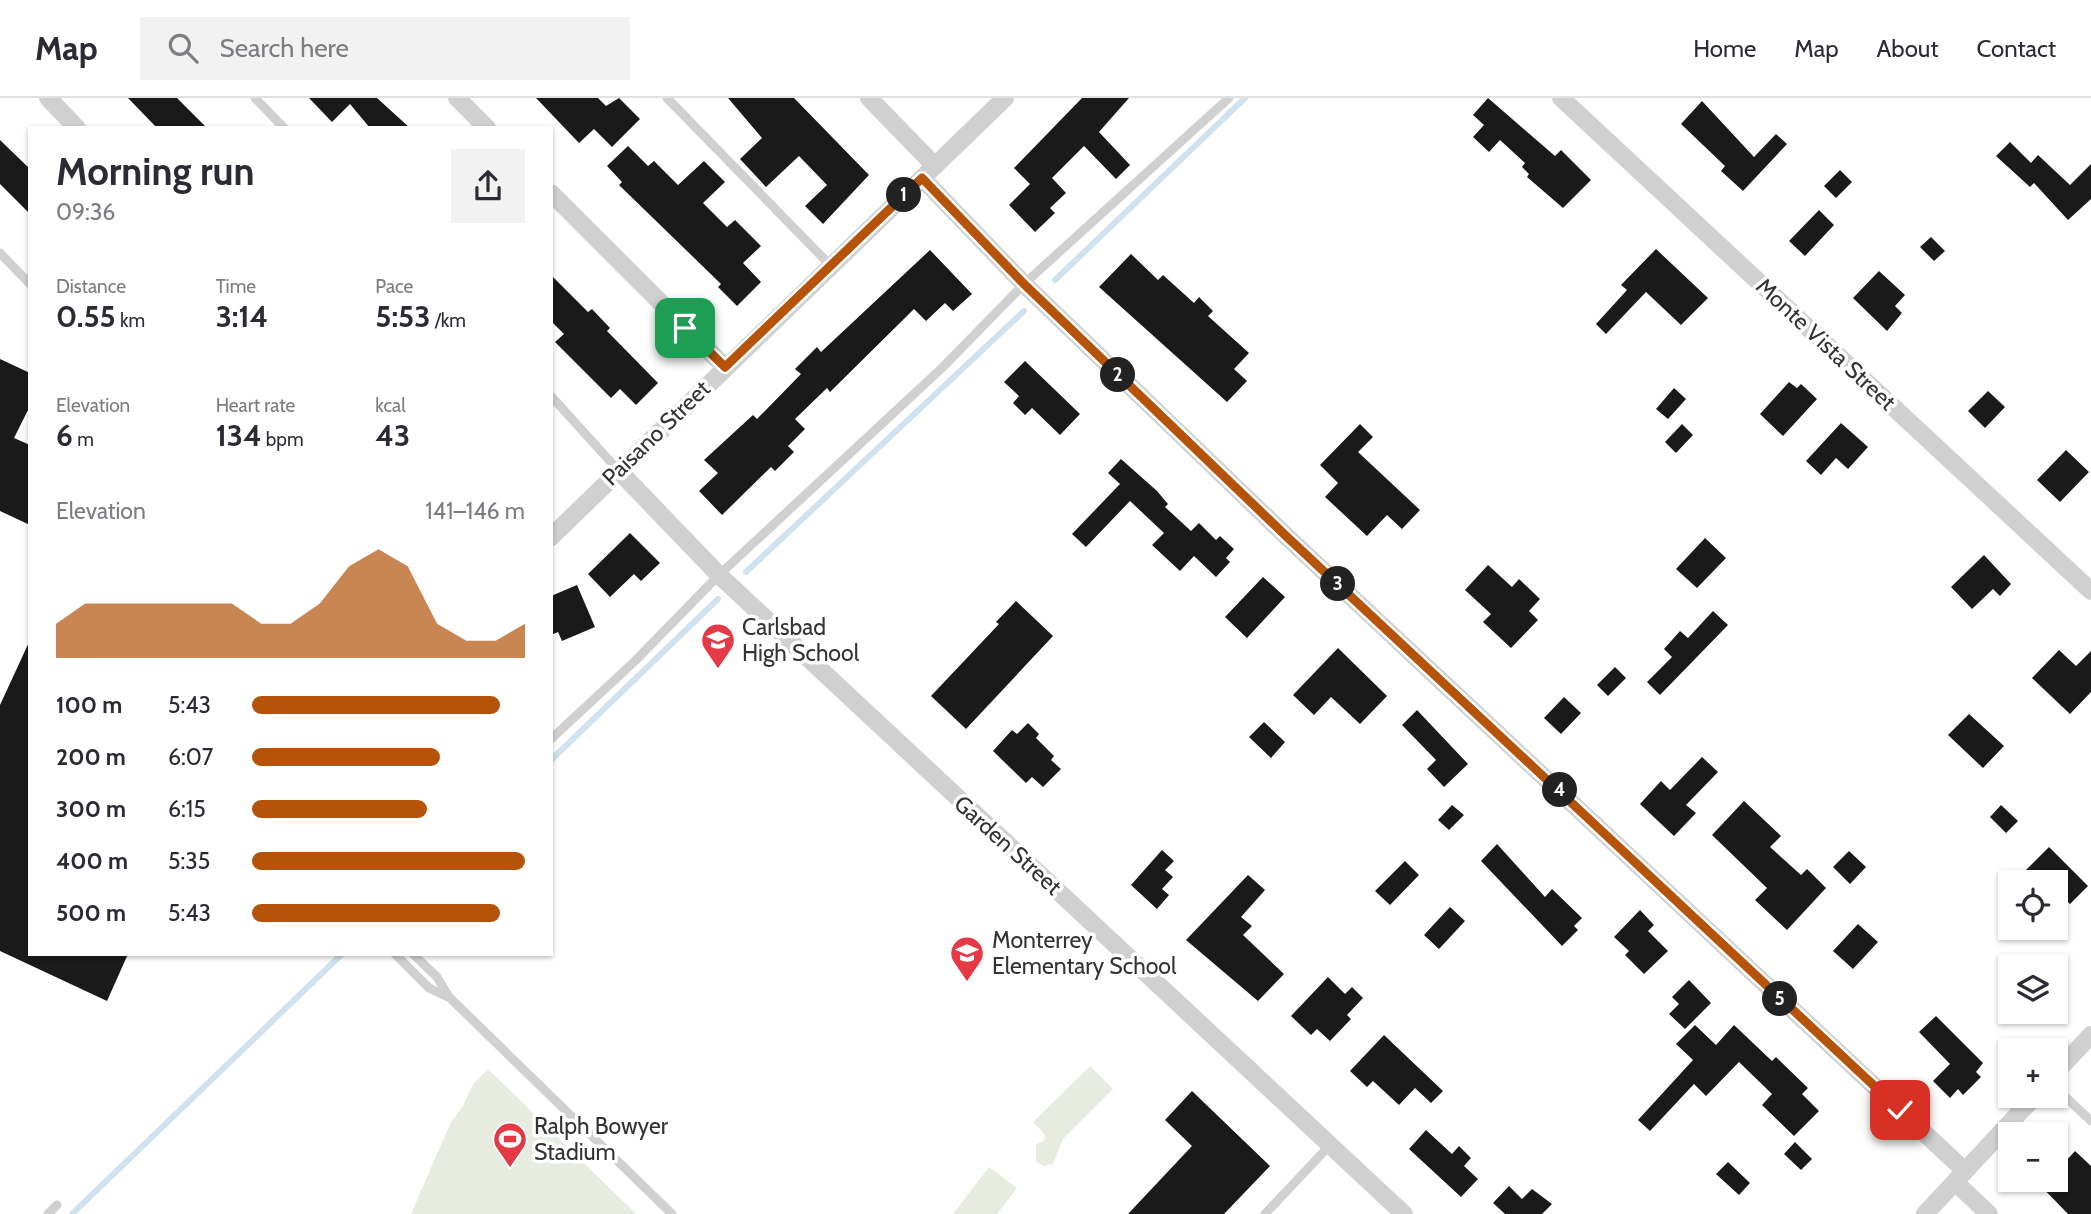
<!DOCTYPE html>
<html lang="en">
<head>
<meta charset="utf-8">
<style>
  body { margin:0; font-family:Cabin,sans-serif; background:#f2f2f3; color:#2b2b33; height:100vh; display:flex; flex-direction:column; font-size:26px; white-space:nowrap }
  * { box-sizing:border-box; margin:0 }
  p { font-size:23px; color:#7c7c81 }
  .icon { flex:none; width:38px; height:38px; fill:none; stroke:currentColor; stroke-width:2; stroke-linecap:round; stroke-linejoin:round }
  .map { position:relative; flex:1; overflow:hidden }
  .side { position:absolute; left:28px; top:28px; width:525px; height:830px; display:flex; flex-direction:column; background:#fff; border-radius:0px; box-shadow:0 2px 5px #0004 }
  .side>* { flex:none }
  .controls { position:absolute; left:1998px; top:772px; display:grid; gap:14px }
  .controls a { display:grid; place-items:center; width:70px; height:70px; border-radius:0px; background:#fff; box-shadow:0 2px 5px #0004; font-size:35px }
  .pin { position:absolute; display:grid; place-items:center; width:60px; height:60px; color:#fff; margin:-30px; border-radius:14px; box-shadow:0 4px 10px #0006 }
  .km { position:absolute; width:35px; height:35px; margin:-18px; border-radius:50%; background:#222; color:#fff; font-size:19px; line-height:35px; text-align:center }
  .round { display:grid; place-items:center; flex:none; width:74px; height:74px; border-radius:0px; background:#f2f2f3 }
  .overview { display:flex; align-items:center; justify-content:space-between; height:119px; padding:0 28px }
  h1 { font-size:38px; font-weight:800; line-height:52px }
  .figures { display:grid; grid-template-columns:repeat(3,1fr); gap:10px; height:119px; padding:7px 28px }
  .figures div { display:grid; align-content:center }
  .figures b { font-size:30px; font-weight:800 }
  .figures small { font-size:19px; font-weight:400 }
  .figures p { font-size:19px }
  .chart { height:196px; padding:14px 28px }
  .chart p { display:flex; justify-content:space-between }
  .chart svg { width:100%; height:126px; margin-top:7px; fill:#b45309; opacity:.7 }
  ul { padding:0 28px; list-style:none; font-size:23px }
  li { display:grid; grid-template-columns:112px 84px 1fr; align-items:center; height:52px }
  li i { height:18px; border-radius:9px; background:#b45309 }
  header { display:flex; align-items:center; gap:42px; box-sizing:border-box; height:98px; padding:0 35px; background:#fff; border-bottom:2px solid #e1e1e2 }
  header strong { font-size:33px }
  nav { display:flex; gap:38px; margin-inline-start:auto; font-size:24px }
  .search { width:490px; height:63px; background:#f2f2f3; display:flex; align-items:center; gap:18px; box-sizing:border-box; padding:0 24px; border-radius:0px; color:#7c7c81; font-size:26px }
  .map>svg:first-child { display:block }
  .green { fill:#e6ecdf }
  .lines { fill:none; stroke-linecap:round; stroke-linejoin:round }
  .stream { stroke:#cfe2ee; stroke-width:6 }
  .building { fill:#1a1a1a }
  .lane { stroke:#d0d0d0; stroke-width:9 }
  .street { stroke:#d0d0d0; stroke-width:18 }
  .route-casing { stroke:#fff; stroke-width:14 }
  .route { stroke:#b45309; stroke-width:9 }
  .labels { text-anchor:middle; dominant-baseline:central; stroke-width:7; stroke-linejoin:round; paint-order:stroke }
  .street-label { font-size:23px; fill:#333; stroke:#fff }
  .poi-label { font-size:23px; fill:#333; stroke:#fff; text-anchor:start }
</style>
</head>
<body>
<header>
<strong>Map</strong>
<div class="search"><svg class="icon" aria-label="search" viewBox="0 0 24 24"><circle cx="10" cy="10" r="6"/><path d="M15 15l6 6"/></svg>Search here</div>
<nav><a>Home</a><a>Map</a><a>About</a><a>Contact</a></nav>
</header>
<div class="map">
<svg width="2091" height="1116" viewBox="0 0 2091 1116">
  <rect width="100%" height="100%" fill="#fff"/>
  <!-- green -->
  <path class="green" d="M1090,968l23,23 -50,50 -10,25 -9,2 -8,-4v-18l8,-3 1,-6 -12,-13z
    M488,971l148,145h-225l39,-90 13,-18 10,-22z
    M989,1069l28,21 -20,26h-44z"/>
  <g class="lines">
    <!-- stream -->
    <path class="stream" d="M1055,182l190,-182
      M746,474l278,-261
      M551,662l167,-161
      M72,1116l270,-260"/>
  </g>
  <!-- building -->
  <path class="building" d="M128,0h49l30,30h-50z
    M309,0h68l33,30h-40l-20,-24 -18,18z
    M536,0h62l8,8 13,-8 21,21 -28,28 -18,-18 -15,14z
    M728,0h66l75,77 -46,49 -18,-18 22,-21 -28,-29 -33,31 -26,-28 22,-21z
    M1082,0h47l-30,34 31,33 -14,14 -32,-33 -32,32 14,15 -16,15 5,5 -20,19 -26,-27 21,-21 -16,-16z
    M1488,0l67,58 6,-6 30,30 -28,28 -36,-31 2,-3 -7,-7 3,-4 -25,-23 -11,12 -16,-15 11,-12 -11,-10z
    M1702,3l52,56 22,-23 11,10 -44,47 -22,-20 4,-5 -44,-42z
    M0,42l30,29v45l-30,-30z
    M2010,44l21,21 7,-8 32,30 21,-21v35l-23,21 -34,-37 -4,4 -34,-31z
    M628,48l20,20 6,-5 24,24 26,-24 21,21 -22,21 24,24 8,-7 26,26 -18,17 18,19 -24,24 -19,-19 3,-3 -102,-99 3,-3 -15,-16z
    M1840,72l12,12 -16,16 -12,-12z
    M1819,112l15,15 -29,31 -16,-15z
    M1931,139l14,14 -11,10 -14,-14z
    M1656,151l52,49 -27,27 -35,-33 -40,42 -10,-10 31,-34 -6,-5z
    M930,152l42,44 -19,17 -8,-8 -19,18 -12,-12 -84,83 -3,-4 -32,31 10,10 -17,17 6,6 -19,19 -4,-4 -49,48 -23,-24 19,-18 -14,-13 49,-45 4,4 44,-45 -6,-5 22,-22 4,5z
    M1131,156l27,26 5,-5 31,28 5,-6 14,14 -5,5 41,37 -15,16 13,12 -20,21 -128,-115z
    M1879,173l26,24 -10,11 7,7 -15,18 -34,-33z
    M551,177l37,37 4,-3 18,19 -3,3 51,52 -22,22 -16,-16 -9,9 -56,-56 9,-8 -13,-13z
    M0,261l30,14v33l-16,32 16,7v80l-30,-14z
    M1025,263l55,53 -20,21 -28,-27 -7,7 -12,-12 6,-7 -15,-14z
    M1789,284l8,6 4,-4 16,15 -34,37 -23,-22z
    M1674,290l12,11 -18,20 -12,-10z
    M1988,293l17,16 -20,21 -17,-17z
    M1841,325l27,24 -20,22 -12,-11 -15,17 -15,-14z
    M1360,326l13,13 -15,15 62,58 -18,19 -15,-14 -20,21 -42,-39 13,-14 -18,-18z
    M1682,326l11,11 -17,18 -11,-11z
    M2066,352l23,22 -29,30 -23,-22z
    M1121,361l36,32 11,13 -3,3 26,24 8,-8 17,17 4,-4 14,13 -8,9 4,4 -14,15 -22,-21 -14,15 -28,-26 12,-12 -34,-32 -44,46 -14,-13 48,-50 -12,-11z
    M630,435l30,30 -19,18 -7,-7 -24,23 -22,-23z
    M1705,440l21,20 -29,30 -21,-19z
    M1984,457l27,29 -11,12 -7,-7 -21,20 -21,-22z
    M1488,467l24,22 7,-8 21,20 -11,12 9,9 -27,28 -28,-26 8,-8 -26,-24z
    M1263,479l22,20 -38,41 -22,-21z
    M577,487l18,42 -33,14 -4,-9 -7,3v-39z
    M1016,503l37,35 -87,93 -35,-33 68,-72 -3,-2z
    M1713,513l15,14 -68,70 -13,-13 25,-25 -8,-8 16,-18 8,7z
    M30,542v314h98l-21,47 -107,-50v-246z
    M1338,550l49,48 -27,28 -29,-27 -17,18 -21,-20z
    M2059,552l17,16 15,-15v41l-21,22 -38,-36z
    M1615,569l11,11 -18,18 -11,-11z
    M1564,599l17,16 -20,21 -17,-16z
    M1417,612l51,54 -24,23 -17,-18 9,-9 -34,-35z
    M1969,616l35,32 -21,22 -35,-33z
    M1264,624l21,20 -14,16 -22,-21z
    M1028,625l11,11 -3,4 18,18 -3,4 10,9 -18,18 -11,-10 -6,6 -33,-32 19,-21 5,4z
    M1702,659l16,15 -32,33 10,8 -22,23 -34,-32 21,-23 9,9z
    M1744,703l37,35 -11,11 31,28 6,-6 19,19 -39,42 -32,-30 12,-12 -55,-53z
    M1452,707l12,10 -15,15 -11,-10z
    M2001,707l17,16 -12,12 -16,-16z
    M1497,746l48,53 7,-8 30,29 -8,8 4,4 -16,16 -81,-85z
    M2049,749l39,39 -18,18 -14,-14v-8h-18l-12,-12z
    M1162,752l12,11 -9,9 8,7 -11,12 7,6 -12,14 -26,-24z
    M1849,753l17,16 -16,17 -17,-17z
    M1405,763l14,14 -29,30 -15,-14z
    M1248,777l17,15 -24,27 11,9 -9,9 41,39 -26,27 -72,-61z
    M1450,809l15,14 -26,28 -15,-14z
    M1640,812l14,15 -6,6 20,20 -24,23 -19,-19 4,-4 -15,-14z
    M1858,826l20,18 -25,27 -20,-18z
    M1328,879l17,17 7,-7 11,11 -16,17 4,4 -21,22 -13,-12 -6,6 -20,-19z
    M1689,882l22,23 -26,26 -16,-15 10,-10 -7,-7z
    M1936,918l47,47 -7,9 5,5 -18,18 -5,-6 -8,9 -17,-17 17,-17 -31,-32z
    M1695,927l21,20 18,-20 38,36 4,-4 32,31 -6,6 17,17 -25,25 -32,-31 10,-11 -33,-32 -33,34 -12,-12 -44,47 -12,-11 55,-60 -17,-16z
    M1384,937l59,56 -12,12 -16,-15 -16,17 -26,-24 -6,6 -17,-16z
    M1192,993l78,75 -46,48h-96l64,-68 -27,-26z
    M1426,1032l26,24 7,-8 12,12 -7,8 14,13 -17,18 -52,-48z
    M1795,1044l17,17 -11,11 -17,-16z
    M2075,1053l16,15v48h-23l-33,-34h21v-27l10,8z
    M1728,1064l22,21 -11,12 -23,-21z
    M1509,1088l13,13 10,-10 20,15 -10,10h-37l-12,-11z"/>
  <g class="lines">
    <!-- lane -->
    <path class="lane" d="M255,0l29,30
      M667,0l163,167
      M0,155l30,31
      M551,298l67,74
      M551,641l84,-78 84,-86 224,-208 81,-83 205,-186
      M395,856l34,34 19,9
      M413,856l24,23 12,20 223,217
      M2056,990l35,33
      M48,1116l9,-9
      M1265,1116l65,-69"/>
    <!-- street -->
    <path class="street" d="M48,0l29,30
      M457,0l30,30
      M869,0l66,68
      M1561,0l530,493
      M922,80l102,106 261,251 680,636
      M551,95l174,174
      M618,372l101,105 685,639
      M551,439l454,-439
      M2056,974l35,-37
      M1955,1084l34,32
      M1925,1116l110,-118"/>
  </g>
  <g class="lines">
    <!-- route casing -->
    <g class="route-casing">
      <path id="route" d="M685,230l40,39 197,-189 102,106 261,251 615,575"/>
    </g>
    <!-- route -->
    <use href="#route" class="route"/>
  </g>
  <!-- icons -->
  <defs>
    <g id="school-pin" transform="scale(1.75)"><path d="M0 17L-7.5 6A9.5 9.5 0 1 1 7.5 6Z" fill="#e63946" stroke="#fff"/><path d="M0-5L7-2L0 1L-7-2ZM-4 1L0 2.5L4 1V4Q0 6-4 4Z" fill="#fff"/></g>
    <g id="stadium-pin" transform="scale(1.75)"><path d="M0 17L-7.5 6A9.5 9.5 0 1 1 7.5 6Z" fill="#e63946" stroke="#fff"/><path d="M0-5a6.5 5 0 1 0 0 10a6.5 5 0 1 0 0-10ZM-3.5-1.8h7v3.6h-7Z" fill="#fff"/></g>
  </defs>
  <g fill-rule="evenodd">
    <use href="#school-pin" x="718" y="542"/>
    <use href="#school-pin" x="967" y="855"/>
    <use href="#stadium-pin" x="510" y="1041"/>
  </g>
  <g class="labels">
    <!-- street labels -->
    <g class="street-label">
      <text transform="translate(1826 246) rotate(43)">Monte Vista Street</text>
      <text transform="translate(656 335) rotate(-44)">Paisano Street</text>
      <text transform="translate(1008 747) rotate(42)">Garden Street</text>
    </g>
    <!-- poi labels -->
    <g class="poi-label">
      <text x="742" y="529">Carlsbad<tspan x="742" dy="26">High School</tspan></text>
      <text x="992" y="842">Monterrey<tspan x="992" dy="26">Elementary School</tspan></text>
      <text x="534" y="1028">Ralph Bowyer<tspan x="534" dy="26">Stadium</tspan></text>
    </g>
  </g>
</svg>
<div class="controls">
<a><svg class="icon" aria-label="locate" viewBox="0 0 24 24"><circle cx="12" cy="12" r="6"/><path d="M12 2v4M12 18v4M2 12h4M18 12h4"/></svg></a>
<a><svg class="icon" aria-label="layers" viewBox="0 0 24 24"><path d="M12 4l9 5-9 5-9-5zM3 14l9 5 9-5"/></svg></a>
<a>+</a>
<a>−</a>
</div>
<div class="pin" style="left:685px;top:230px;background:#1e9e55"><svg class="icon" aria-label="arrive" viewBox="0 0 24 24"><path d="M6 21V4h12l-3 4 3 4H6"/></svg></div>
<div class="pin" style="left:1900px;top:1012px;background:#d93025"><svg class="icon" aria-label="check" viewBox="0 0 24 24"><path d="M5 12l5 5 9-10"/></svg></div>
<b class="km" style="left:904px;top:97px">1</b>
<b class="km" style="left:1118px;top:277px">2</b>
<b class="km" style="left:1338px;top:486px">3</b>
<b class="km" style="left:1560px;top:692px">4</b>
<b class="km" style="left:1780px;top:901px">5</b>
<section class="side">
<div class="overview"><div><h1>Morning run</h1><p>09:36</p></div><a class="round"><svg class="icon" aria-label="share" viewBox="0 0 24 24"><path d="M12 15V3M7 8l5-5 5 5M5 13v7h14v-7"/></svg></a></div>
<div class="figures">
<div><p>Distance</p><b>0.55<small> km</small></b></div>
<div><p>Time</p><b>3:14</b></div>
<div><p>Pace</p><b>5:53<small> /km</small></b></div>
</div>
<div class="figures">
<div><p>Elevation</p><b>6<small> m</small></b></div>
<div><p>Heart rate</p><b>134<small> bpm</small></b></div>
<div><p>kcal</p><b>43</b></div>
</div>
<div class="chart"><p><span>Elevation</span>141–146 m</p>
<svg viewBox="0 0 160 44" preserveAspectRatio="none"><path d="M0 44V32L10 25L20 25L30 25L40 25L50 25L60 25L70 32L80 32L90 25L100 12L110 6L120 12L130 32L140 38L150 38L160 32V44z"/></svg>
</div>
<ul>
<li><b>100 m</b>5:43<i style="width:91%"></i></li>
<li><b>200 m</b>6:07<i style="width:69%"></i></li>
<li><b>300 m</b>6:15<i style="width:64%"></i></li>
<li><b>400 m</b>5:35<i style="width:100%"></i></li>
<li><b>500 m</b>5:43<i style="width:91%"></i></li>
</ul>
</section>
</div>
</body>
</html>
